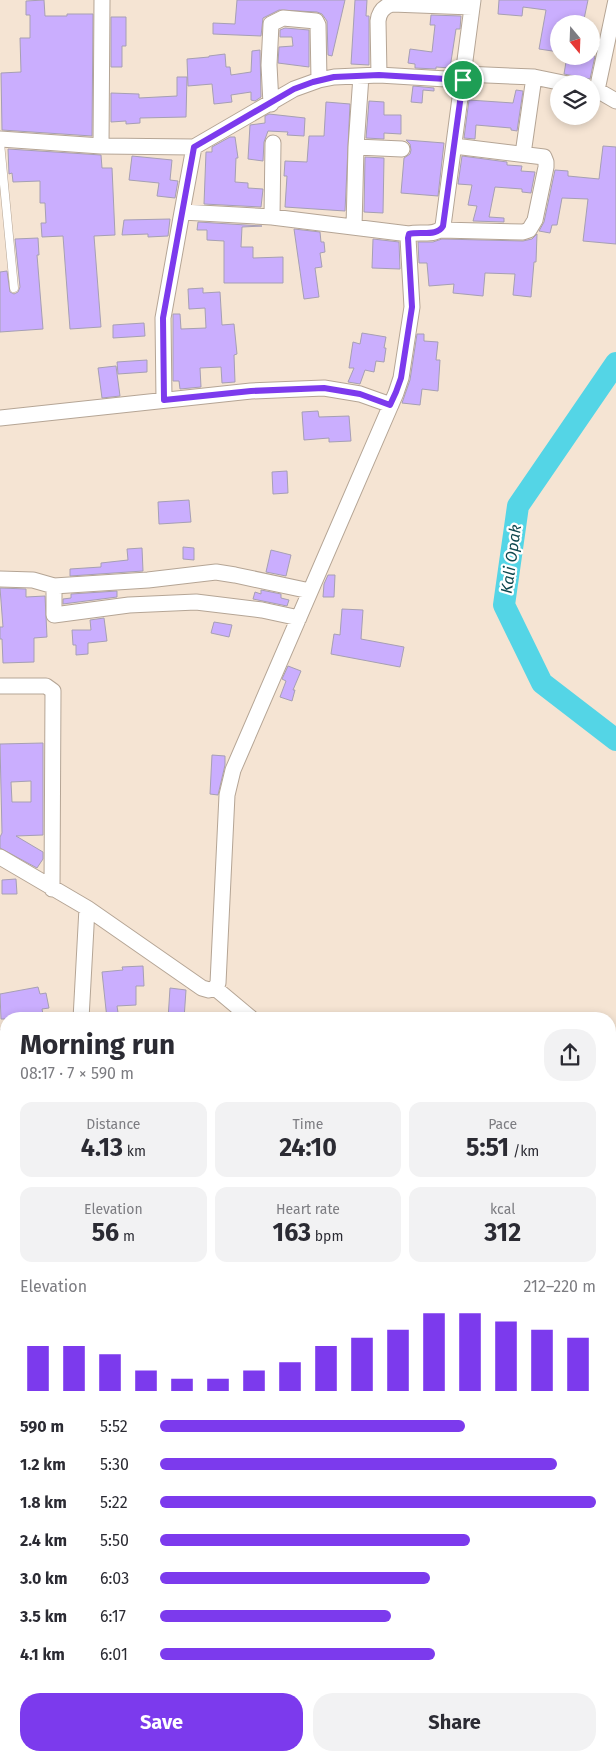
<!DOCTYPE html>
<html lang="en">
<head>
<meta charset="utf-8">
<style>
  body { margin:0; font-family:"Fira Sans",sans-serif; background:#f2f2f3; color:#2b2b33; height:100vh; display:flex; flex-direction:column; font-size:19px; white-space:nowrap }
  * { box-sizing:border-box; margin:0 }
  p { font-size:16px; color:#7c7c81 }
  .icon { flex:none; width:28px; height:28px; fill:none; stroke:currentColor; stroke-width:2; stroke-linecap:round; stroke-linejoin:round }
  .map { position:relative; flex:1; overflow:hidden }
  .sheet { position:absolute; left:0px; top:1012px; width:616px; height:749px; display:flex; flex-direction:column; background:#fff; border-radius:20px 20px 0 0; box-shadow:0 2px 8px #0003 }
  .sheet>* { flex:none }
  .needle { width:32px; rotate:161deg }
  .fabs { position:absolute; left:550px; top:15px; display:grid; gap:10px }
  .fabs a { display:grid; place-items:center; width:50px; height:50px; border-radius:50%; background:#fff; box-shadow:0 2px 8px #0003; font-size:25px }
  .pin { position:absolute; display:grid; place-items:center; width:42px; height:42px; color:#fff; margin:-21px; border:2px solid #fff; border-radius:50%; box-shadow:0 1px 5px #0007 }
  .round { display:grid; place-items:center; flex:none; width:52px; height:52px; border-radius:20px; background:#f2f2f3 }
  .overview { display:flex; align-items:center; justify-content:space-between; height:85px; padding:0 20px }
  h1 { font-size:28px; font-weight:700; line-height:38px }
  .metrics { display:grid; grid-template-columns:repeat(3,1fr); gap:8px; height:85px; padding:5px 20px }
  .metrics div { display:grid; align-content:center; border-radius:12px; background:#f2f2f3; text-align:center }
  .metrics b { font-size:25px; font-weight:700 }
  .metrics small { font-size:14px; font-weight:400 }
  .metrics p { font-size:14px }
  .chart { height:140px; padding:10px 20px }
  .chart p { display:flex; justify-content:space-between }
  .chart svg { width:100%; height:90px; margin-top:5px; stroke:#7c3aed; stroke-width:6 }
  .cta { display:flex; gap:10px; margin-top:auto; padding:10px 20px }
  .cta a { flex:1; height:58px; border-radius:20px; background:#7c3aed; color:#fff; font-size:20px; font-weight:700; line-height:58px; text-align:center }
  .cta a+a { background:#f2f2f3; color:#2b2b33 }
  ul { padding:0 20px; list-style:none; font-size:16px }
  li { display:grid; grid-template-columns:80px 60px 1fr; align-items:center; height:38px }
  li i { height:12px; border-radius:6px; background:#7c3aed }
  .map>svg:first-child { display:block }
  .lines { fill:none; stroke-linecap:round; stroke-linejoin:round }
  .river { stroke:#54d5e6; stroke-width:22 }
  .building { fill:#caaefe; stroke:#a69fb3; fill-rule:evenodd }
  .lane-casing { stroke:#b5a595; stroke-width:9 }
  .street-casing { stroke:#b5a595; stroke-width:17 }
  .path { stroke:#93877b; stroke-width:2.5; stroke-dasharray:2.5 4; stroke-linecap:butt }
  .lane { stroke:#fff; stroke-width:8 }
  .street { stroke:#fff; stroke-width:15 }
  .route-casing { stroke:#fff; stroke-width:10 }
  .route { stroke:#7c3aed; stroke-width:6 }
  .labels { text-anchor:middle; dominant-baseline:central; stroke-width:4.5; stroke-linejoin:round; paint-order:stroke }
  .water-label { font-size:16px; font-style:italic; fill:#0d474e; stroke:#fff }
</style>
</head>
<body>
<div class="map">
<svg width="616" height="1761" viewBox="0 0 616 1761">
  <rect width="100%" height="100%" fill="#f5e4d3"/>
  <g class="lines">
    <!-- river -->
    <path class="river" d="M616,363l-98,143 -14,99 38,78 74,57
      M610,1147l6,-13
      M130,1761l7,-6"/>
  </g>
  <!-- building -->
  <path class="building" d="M44,0l1,16h22v-2h26l-1,122 -90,-6 -1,-57 20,-1 -1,-34h10v-23h-4v-14z
    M237,0h108l-13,56 -4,-1 -1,-34 -5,-7 -5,-2 -38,-2 -16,8 -2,18 -48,-2v-11l22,1z
    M355,0h12l-1,16h3v49l-18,-1z
    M499,0h89l-5,24h-24v28l-20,-3 7,-39 -23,-3 -1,9 -24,-2z
    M431,15l30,1 -1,13h-4l-6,39 -14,-1v2l-21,-1v-4l-7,-1 2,-14 22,3 3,-27h-5z
    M111,17h15v29h-4v21h-11z
    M285,28l24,2v37l-31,-4 1,-16 14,-1 -1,-9h-12v-7z
    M260,50l1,47 -6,4 -4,-1v-8l-20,3 1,7 -18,2 -2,-20 -24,2 -1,-27 22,-2v-1l16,-2 1,13h4l1,8 20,-3 1,-21z
    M567,56h28l-5,23 -26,-5z
    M177,77h10l-1,40 -46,1v5l-14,1v-3l-15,1v-29l28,1v4l38,-2z
    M413,86l21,2v3l-11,-1 -1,13 -11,-1z
    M516,90l7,1 -6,40 -6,-1v-2l-35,-3 -1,14 -11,-1 5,-38 44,3z
    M369,101l15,1v13h17v19l-17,-1v6l-18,-1z
    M326,102l24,2 -5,107 -60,-4 2,-31h-3l1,-15 22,1 2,-26h15z
    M269,114l36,4 -1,18 -17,-1 1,-3 -20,-1 -4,11 -1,19 -15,-2 2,-34 15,-2v-7z
    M230,137h5l3,21h-2l-1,24 13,1v5l15,1 -2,18 -57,-3 2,-52h6v-5z
    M406,140l38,3 -6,53 -37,-3 3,-35 6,-4 1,-4 -1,-6z
    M603,146l13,1v97l-33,-3 5,-42 -26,-1 -5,27h-5l-2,8 -11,-2 5,-9 11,-52 13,1v5l31,3z
    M8,149l93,6 1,13h10l3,67 -21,1 7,91 -31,2 -7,-93 -21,1 -1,-14h5l-1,-20h-5v-22l-27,1 -1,-9 -3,1z
    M132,156l40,4 -2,20 8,1 -3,17 -18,-2 2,-13 -30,-3z
    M462,156l45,6v3l15,1 -1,5 14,1 -4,21 -9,-1v-3l-27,-2 -6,30 15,1v4l-31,-1 4,-15 -9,-1 4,-20 -14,-1z
    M365,157l19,1 -1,55 -19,-1z
    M170,219l-2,17 -20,1v-3l-26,1 2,-15z
    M198,222l64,4 -20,1 -1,20h12v11l30,-1v26h-59v-42l-17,-1v-10h-10z
    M294,229l26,3 1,10h3l1,10 -5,1 2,14 -7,1 4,29 -15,2z
    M537,234l-1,28h-2l-3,35 -18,-2 2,-21 -30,-1 -2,23 -30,-3 1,-9 -25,2 -2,-23h-8l-1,-21h15l9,-3 81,2 9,-2z
    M38,238l1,17h-2l6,74 -43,3v-60l7,-1 3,21 4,2 4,-2 2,-5 -5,-48z
    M373,239l26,3 1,27 -28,-1z
    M203,288v5l17,-1 2,33 12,-1 3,30 -3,1 1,27 -13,1 -1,-16 -21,1 1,19 -21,2 -1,-8h-6v-67h7l1,15 25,-1 -1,-20 -16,1 -1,-20z
    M144,323l1,13 -32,2v-13z
    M362,333l24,4 -2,11h2l-2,14 -8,-1 -2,11 -9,-2 -5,14 -12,-2 6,-14h-5l4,-26 7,2z
    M417,334h7v7l14,1 -2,18h4l-2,31 -16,-2 -2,16 -18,-2 8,-23z
    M147,360v12l-29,2 -1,-12z
    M116,366l4,30 -18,2 -4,-30z
    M318,411l1,6 30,-1 2,25 -22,1v-4l-25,2 -2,-28z
    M287,471l1,22 -15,1 -1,-22z
    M189,500l2,22 -32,2 -1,-22z
    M183,547l11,1v12l-11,-1z
    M142,548l1,23 -73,5v-7l31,-2v-4l27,-3 -1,-11z
    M271,550l20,5 -5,21 -20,-4z
    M328,575h7l-1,22h-11l1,-13z
    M0,588l26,1v8l19,-1 2,41 -13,1v24l-31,1 -1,-24h-2v-12h3z
    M261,590l20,4v4l8,2 -2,6 -34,-7 2,-7 6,2z
    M117,591v6l-54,7v-5l8,-1v-4z
    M342,609l21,1 -2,29 43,8 -4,20 -69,-13 3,-20 6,1z
    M104,618l3,23 -19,2v11l-12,1v-10h-3l-1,-15h19l-1,-10z
    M214,622l18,3 -3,12 -18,-4z
    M288,666l13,5 -8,19h2l-3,11 -12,-4 6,-16 -4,-2z
    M43,743v92l-27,1 27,16v7l-6,9 -37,-20v-11l2,-4 -2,-89zM31,781v21h-19l-1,-20z
    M212,755l13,1v9l-7,30 -8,-1z
    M16,879l1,15h-15v-14z
    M143,966l1,20h-8v19l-19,1 2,13h-12l-5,-47 21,-2 -1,-3z
    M38,987l2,7 6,-1 3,15 -7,1 2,10h-43l-1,-25z
    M170,988l16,2 -2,29h-16z"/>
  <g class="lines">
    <!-- lane casing -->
    <g class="lane-casing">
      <path id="lane" d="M0,143l14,145"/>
    </g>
    <!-- street casing -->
    <g class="street-casing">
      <path id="street" d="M464,74l70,3 34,7
        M379,75l-1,-54c1,-9 5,-14 14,-17l80,3
        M591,89l6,1 19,11
        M597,90l19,-90
        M271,104l-2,-39 2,-41 12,-6 33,3 2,4 1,55
        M0,139l101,7 93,1 100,-58 25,-9 15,-3 45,-2 84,5
        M101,146l1,-146
        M194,147l-12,65 90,5 137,17
        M356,147l46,2
        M523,154l11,-77
        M272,217l1,-74
        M354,227l2,-80 5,-71
        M441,230l82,2 6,-2 6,-10 11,-53v-5l-2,-5 -90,-11
        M164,400l-1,-82 19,-106
        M0,418l251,-27 73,-3 36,6 31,11
        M0,579l33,1 21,6 94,-6 68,-8 19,3 75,16
        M54,586v29l75,-10 67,-3 66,8 37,8
        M0,686h46l7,5 -1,198
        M0,857l87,51 115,80 7,2 6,-2 3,-5 9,-188 6,-25 163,-377 5,-15 11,-71 -4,-69 1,-4c11,-3 28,3 34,-8l30,-226
        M215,988l37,31
        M81,1019l6,-111
        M0,1038l6,-1
        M0,1076l6,113
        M610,1257l6,-8
        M0,1268l6,1
        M0,1368h6
        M0,1592l6,-26
        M337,1761l1,-6
        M409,1761l1,-6
        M464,1761v-6
        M531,1761v-6"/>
    </g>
    <!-- path -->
    <path class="path" d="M610,1174l6,5"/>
    <!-- lane -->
    <use href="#lane" class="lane"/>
    <!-- street -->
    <use href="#street" class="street"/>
  </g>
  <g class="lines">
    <!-- route casing -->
    <g class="route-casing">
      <path id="route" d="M379,75l84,5 -20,146c-6,11 -23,5 -34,8l-1,4 4,69 -11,71 -5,14 -6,13 -30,-11 -36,-6 -73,3 -87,9 -1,-82 31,-171 100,-58 19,-7 21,-5z"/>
    </g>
    <!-- route -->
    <use href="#route" class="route"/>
  </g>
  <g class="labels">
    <!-- water labels -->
    <g class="water-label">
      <text transform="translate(511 559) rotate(-82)">Kali Opak</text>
    </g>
  </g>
</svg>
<div class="fabs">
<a><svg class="needle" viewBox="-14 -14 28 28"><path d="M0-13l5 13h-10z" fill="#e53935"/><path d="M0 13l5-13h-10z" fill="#7c7c81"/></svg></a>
<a><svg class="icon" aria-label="layers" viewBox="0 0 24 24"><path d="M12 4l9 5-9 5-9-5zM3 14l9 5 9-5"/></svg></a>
</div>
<div class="pin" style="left:463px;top:80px;background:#1e9e55"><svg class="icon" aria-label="arrive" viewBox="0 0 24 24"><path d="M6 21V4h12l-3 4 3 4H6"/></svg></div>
<section class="sheet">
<div class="overview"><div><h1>Morning run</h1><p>08:17 · 7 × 590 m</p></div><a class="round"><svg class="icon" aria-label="share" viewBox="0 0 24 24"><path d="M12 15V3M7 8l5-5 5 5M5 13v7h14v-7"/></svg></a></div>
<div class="metrics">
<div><p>Distance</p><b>4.13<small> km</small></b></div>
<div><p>Time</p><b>24:10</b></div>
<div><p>Pace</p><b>5:51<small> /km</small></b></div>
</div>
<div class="metrics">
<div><p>Elevation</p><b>56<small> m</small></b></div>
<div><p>Heart rate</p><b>163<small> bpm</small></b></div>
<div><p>kcal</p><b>312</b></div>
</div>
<div class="chart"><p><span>Elevation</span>212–220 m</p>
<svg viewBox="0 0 160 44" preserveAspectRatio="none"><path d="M5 44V22M15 44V22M25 44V26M35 44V34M45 44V38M55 44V38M65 44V34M75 44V30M85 44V22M95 44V18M105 44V14M115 44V6M125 44V6M135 44V10M145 44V14M155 44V18"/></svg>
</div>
<ul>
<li><b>590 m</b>5:52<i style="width:70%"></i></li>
<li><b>1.2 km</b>5:30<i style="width:91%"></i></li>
<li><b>1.8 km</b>5:22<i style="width:100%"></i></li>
<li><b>2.4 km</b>5:50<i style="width:71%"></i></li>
<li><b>3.0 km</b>6:03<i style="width:62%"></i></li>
<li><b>3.5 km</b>6:17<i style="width:53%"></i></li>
<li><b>4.1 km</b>6:01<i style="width:63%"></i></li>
</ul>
<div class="cta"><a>Save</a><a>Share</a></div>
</section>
</div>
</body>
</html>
